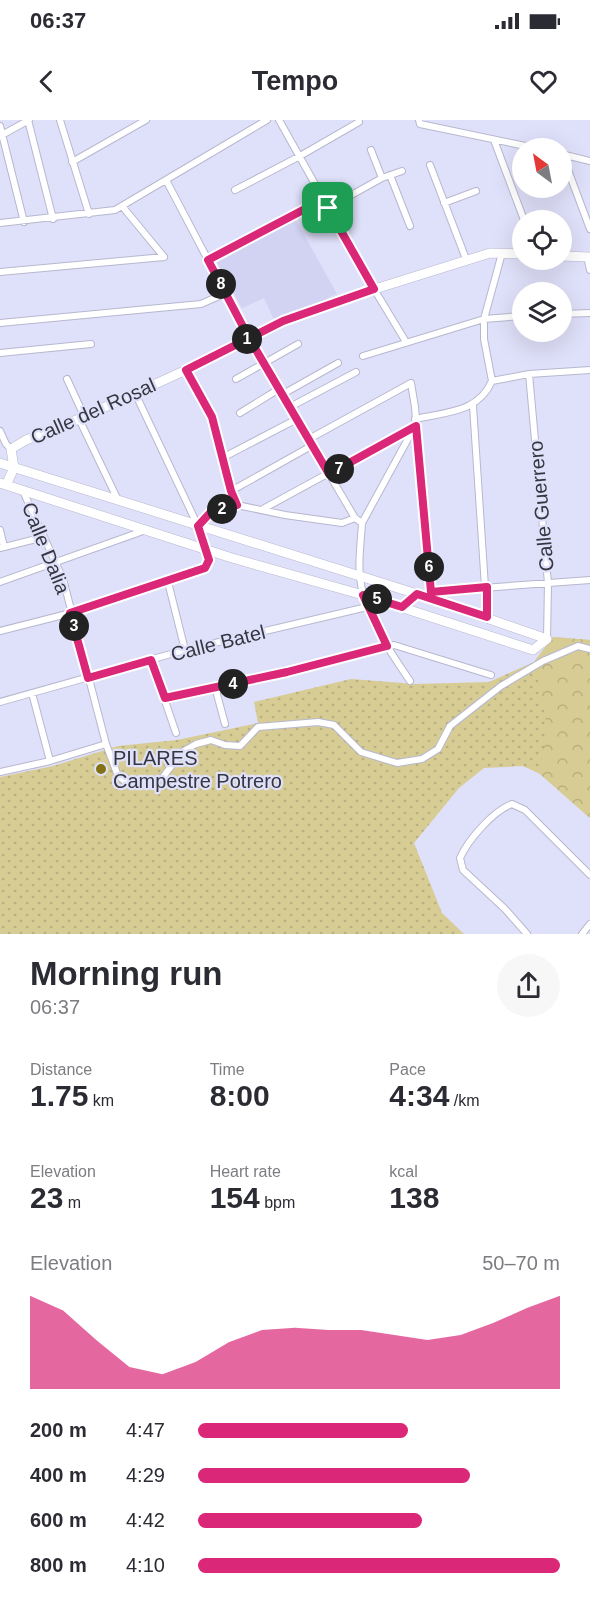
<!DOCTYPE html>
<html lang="en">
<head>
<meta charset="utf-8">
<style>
  body { margin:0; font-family:Helvetica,sans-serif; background:#f7f7f7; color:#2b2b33; height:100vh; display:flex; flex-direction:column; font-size:22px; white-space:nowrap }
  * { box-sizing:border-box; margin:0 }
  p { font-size:20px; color:#7c7c81 }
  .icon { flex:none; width:33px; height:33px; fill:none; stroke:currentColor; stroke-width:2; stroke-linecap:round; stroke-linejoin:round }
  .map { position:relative; height:814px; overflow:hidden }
  .drawer { display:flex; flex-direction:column; background:#fff; flex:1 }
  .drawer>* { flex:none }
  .needle { width:39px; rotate:328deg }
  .fabs { position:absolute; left:512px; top:18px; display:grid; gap:12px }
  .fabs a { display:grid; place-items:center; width:60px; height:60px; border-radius:50%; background:#fff; box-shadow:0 6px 24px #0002; font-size:30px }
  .pin { position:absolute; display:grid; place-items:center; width:51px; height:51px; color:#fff; margin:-26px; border-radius:12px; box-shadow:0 3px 9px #0006 }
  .km { position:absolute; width:30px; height:30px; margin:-15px; border-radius:50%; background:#222; color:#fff; font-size:16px; line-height:30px; text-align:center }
  .round { display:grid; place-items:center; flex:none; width:63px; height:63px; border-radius:32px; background:#f7f7f7 }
  .headline { display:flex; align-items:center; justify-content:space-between; height:102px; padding:0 30px }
  h1 { font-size:33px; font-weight:700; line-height:45px }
  .figures { display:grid; grid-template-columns:repeat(3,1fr); gap:9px; height:102px; padding:6px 30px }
  .figures div { display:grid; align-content:center }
  .figures b { font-size:30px; font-weight:700 }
  .figures small { font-size:16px; font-weight:400 }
  .figures p { font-size:16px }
  .chart { height:168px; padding:12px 30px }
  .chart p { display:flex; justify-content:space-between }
  .chart svg { width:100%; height:108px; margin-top:6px; fill:#db2777; opacity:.7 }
  ul { padding:0 30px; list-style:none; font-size:20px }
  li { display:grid; grid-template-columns:96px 72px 1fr; align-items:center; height:45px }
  li i { height:15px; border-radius:8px; background:#db2777 }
  .status { display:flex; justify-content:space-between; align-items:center; height:42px; padding:0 30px; background:#fff; direction:ltr }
  .status svg { height:16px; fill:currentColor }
  header { display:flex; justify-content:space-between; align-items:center; height:78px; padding:0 30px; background:#fff; font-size:27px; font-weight:700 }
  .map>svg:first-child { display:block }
  .built { fill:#d2d3f3 }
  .grass { fill:url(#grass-dots) }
  .park { fill:url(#park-crowns) }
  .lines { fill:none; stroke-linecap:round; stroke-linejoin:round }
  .street-casing { stroke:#b7b8cf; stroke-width:8 }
  .secondary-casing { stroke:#b7b8cf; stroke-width:10 }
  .street { stroke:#fff; stroke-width:6 }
  .secondary { stroke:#fff; stroke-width:9 }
  .route-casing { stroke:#fff; stroke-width:12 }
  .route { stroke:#db2777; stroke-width:8 }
  .poi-dot { fill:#827213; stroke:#dfe0f9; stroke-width:2 }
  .labels { text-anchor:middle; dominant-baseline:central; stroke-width:4.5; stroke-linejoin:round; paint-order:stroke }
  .street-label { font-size:20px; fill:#363640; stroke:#dfe0f9 }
  .poi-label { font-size:20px; fill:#363640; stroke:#dfe0f9; text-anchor:start }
</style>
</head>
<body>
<div class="status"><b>06:37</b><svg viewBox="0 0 49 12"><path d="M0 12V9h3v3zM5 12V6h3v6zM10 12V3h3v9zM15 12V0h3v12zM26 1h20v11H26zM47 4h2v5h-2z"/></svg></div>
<header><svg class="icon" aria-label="back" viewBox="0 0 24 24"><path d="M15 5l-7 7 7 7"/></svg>Tempo<svg class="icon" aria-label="heart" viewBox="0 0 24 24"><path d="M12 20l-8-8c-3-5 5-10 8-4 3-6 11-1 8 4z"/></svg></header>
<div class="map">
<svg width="590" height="814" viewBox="0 0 590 814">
  <defs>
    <pattern id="grass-dots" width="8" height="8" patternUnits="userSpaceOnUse" patternTransform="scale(1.5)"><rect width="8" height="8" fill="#d7cc94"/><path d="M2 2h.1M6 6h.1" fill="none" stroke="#b9b081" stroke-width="1.8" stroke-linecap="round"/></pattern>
    <pattern id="park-crowns" width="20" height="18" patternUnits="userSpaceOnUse" patternTransform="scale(1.5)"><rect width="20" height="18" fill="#d7cc94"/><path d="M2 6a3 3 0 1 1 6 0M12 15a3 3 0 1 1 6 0" fill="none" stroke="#b9b081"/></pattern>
  </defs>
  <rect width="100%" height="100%" fill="#dfe0f9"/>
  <!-- built -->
  <path class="built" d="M296,100l41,74 -63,26 -10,-22 -22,10 -26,-47z"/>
  <!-- grass -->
  <path class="grass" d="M553,517l37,3v178l-50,-44 -17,-8 -39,2 -25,20 -45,55 28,70 22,21h-464v-157l53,-11 65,-20 59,-6 81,-17 -4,-21 97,-23 64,5 74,-2 45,-20z"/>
  <!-- park -->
  <path class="park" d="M553,517l37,3v178l-50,-44 7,-48 -13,-64z"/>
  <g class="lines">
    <!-- street casing -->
    <g class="street-casing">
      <path id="street" d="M28,0l25,99
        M60,0l29,94
        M279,0l95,169 32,53
        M419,0l1,4 115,24
        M0,6l24,96
        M0,16l29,-16
        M494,20l30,80
        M371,30l11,28
        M561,34l29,7
        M562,34l28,75
        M72,42l74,-42
        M430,45l36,94
        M390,55l20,51
        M166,60l83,158 106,180 7,5c-1,18 -4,37 -2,55 4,38 30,73 50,103
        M235,70l65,-34 59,-34
        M444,83l32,-12
        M122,86l42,51
        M328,88l54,-30 20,-7
        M0,103l115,-13 152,-90
        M587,136l3,14
        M208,140l116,-61
        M0,152l164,-15
        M561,194l29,-1
        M0,203l201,-19 25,-11
        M0,233l91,-9
        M363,236l121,-37 38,-3
        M186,250l26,47 19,74 6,14
        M529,254l19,209 -1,56
        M67,259l17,37
        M236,259l62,-35
        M492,261l-8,-42v-20l18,-66
        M283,274l55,-31
        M473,286l14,211
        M290,287l66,-35
        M240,293l39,-24
        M79,299l38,79
        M415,299c31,-7 63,-6 77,-38l37,-7 61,-4
        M0,311l6,13 5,5
        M309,319l102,-56 4,24 16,185
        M224,337l73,-38
        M23,371l40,88 43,165 12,32 9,7h23l13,-6 19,-25 14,-8 15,-4 14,5 15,1 18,-19 60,-5 16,3 27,27 36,11 25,-4 16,-10 12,-23 51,-40 42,-25 35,-15 12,3
        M231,371l82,-46
        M263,389l152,-83
        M362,403l53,-97
        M198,406l12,-13 27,-8 48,10 57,8 13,-5
        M0,410l4,17
        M0,428l44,-11
        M0,462l146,-52
        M168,462l17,68
        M429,472l161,-12
        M402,487l17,-14
        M0,511l71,-18 134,-45 4,-8 -11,-34 -63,-133
        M151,540l25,73
        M215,567l10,37
        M32,573l18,68
        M165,578l122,-26 107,-27 97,30
        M0,582l185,-52 182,-43
        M0,652l50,-11 56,-17
        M527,814l-22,-25 -42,-39 -3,-12c8,-18 33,-47 52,-54l13,6 65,65
        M582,814l8,-10"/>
    </g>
    <!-- secondary casing -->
    <g class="secondary-casing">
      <path id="secondary" d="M561,136l29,1
        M0,343l417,131 130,45 -14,11 -170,-55 -131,-37 -232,-75
        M6,365l8,-17 -3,-19 15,-9 53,-21 107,-49 97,-49 44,-17 163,-51 32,1"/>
    </g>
    <!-- street -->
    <use href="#street" class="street"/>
    <!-- secondary -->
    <use href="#secondary" class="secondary"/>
  </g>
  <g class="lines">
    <!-- route casing -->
    <g class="route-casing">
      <path id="route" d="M328,88l46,81 -91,32 -97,49 26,47 19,74 6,14 -27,8 -12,13 11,34 -4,8 -135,45 18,65 63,-18 14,38 122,-26 100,-26 -24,-51 39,12 15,-13 70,23v-30l-56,5 -15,-166 -87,48 -80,-136 -41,-78 116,-61 4,9"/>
    </g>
    <!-- route -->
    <use href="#route" class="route"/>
  </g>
  <!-- markers -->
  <circle class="poi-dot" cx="101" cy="649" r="6"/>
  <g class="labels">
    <!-- street labels -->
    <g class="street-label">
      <text transform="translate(93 291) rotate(-24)">Calle del Rosal</text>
      <text transform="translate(541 386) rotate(-95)">Calle Guerrero</text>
      <text transform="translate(46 428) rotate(68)">Calle Dalia</text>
      <text transform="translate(218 523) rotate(-14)">Calle Batel</text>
    </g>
    <!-- poi labels -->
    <g class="poi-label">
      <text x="113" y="638">PILARES<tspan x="113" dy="23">Campestre Potrero</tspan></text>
    </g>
  </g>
</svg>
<div class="fabs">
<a><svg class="needle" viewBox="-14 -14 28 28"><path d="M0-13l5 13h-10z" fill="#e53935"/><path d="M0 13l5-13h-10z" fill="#7c7c81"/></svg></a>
<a><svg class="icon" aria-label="locate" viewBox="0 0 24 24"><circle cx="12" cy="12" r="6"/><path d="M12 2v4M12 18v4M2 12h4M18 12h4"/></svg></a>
<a><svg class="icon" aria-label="layers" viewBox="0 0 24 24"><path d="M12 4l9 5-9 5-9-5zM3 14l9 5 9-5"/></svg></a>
</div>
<div class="pin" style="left:328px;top:88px;background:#1e9e55"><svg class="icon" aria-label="arrive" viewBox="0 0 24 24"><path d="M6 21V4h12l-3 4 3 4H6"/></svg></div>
<b class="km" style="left:247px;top:219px">1</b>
<b class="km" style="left:222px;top:389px">2</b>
<b class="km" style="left:74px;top:506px">3</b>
<b class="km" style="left:233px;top:564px">4</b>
<b class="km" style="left:377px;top:479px">5</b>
<b class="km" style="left:429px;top:447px">6</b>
<b class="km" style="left:339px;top:349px">7</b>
<b class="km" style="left:221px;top:164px">8</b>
</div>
<section class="drawer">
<div class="headline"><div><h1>Morning run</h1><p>06:37</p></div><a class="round"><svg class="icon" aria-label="share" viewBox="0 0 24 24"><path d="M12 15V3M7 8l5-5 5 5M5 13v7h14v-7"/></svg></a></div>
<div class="figures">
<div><p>Distance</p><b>1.75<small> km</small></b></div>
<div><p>Time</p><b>8:00</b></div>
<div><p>Pace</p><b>4:34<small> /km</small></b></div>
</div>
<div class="figures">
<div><p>Elevation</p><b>23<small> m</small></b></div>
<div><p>Heart rate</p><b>154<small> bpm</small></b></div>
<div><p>kcal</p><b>138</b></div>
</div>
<div class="chart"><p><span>Elevation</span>50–70 m</p>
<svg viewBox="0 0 160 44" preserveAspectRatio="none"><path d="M0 44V6L10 12L20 24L30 35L40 38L50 33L60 25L70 20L80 19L90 20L100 20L110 22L120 24L130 22L140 17L150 11L160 6V44z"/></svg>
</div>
<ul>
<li><b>200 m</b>4:47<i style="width:58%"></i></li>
<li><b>400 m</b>4:29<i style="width:75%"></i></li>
<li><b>600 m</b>4:42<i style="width:62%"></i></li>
<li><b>800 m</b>4:10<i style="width:100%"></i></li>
</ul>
</section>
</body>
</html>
